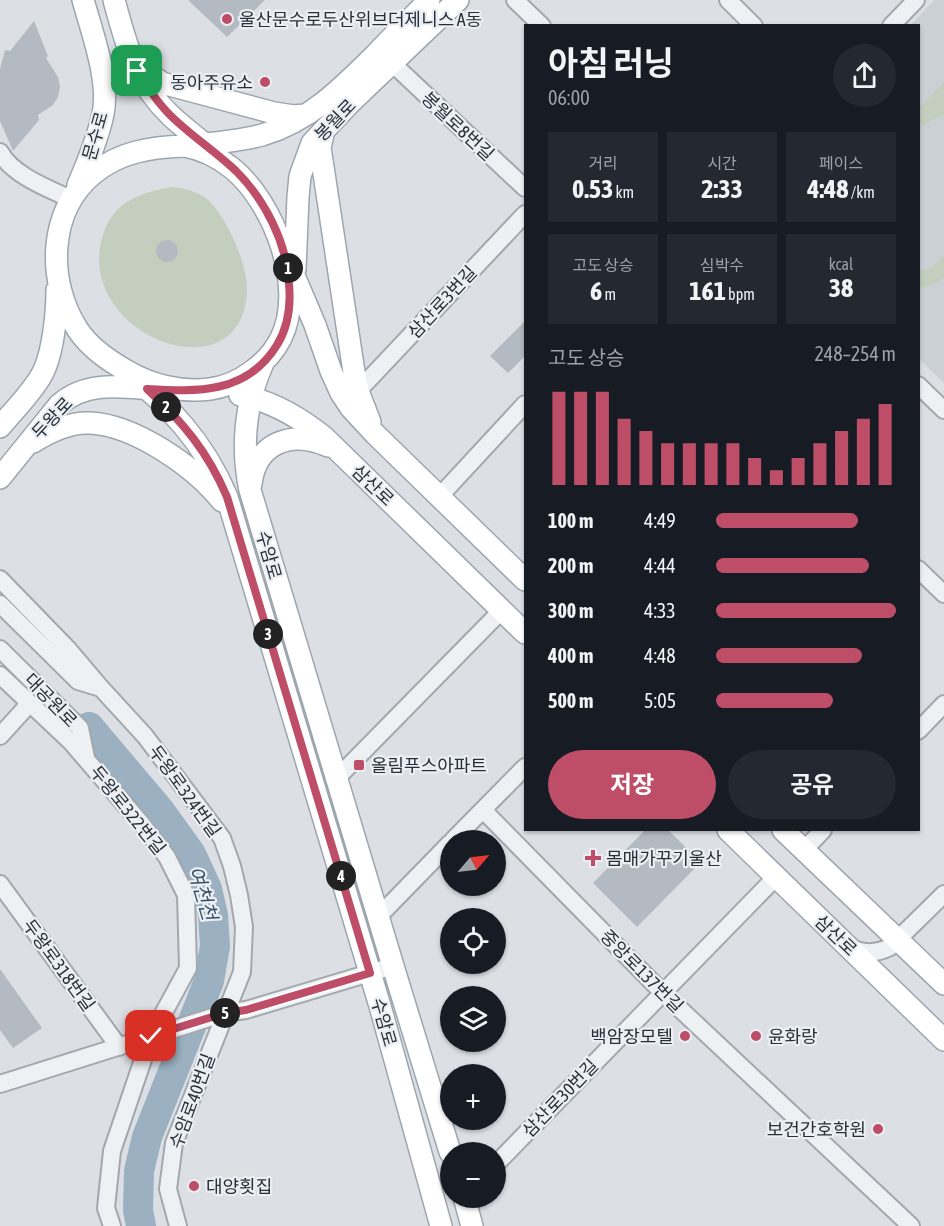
<!DOCTYPE html>
<html lang="ko">
<head>
<meta charset="utf-8">
<style>
  body { margin:0; font-family:"Asap Condensed","Noto Sans KR",sans-serif; background:#242831; color:#f1f3f6; height:100vh; display:flex; flex-direction:column; font-size:22px; white-space:nowrap }
  * { box-sizing:border-box; margin:0 }
  p { font-size:20px; color:#9ea1a6 }
  .icon { flex:none; width:33px; height:33px; fill:none; stroke:currentColor; stroke-width:2; stroke-linecap:round; stroke-linejoin:round }
  .map { position:relative; flex:1; overflow:hidden }
  .panel { position:absolute; left:524px; top:24px; width:396px; height:807px; display:flex; flex-direction:column; background:#171b24; border-radius:0px; box-shadow:0 2px 4px #0004 }
  .panel>* { flex:none }
  .needle { width:39px; rotate:62deg }
  .fabs { position:absolute; left:440px; top:830px; display:grid; gap:12px }
  .fabs a { display:grid; place-items:center; width:66px; height:66px; border-radius:50%; background:#171b24; box-shadow:0 2px 4px #0004; font-size:30px }
  .pin { position:absolute; display:grid; place-items:center; width:51px; height:51px; color:#fff; margin:-26px; border-radius:12px; box-shadow:0 3px 9px #0006 }
  .km { position:absolute; width:30px; height:30px; margin:-15px; border-radius:50%; background:#222; color:#fff; font-size:16px; line-height:30px; text-align:center }
  .round { display:grid; place-items:center; flex:none; width:63px; height:63px; border-radius:32px; background:#242831 }
  .summary { display:flex; align-items:center; justify-content:space-between; height:102px; padding:0 24px }
  h1 { font-size:33px; font-weight:700; line-height:45px }
  .figures { display:grid; grid-template-columns:repeat(3,1fr); gap:9px; height:102px; padding:6px 24px }
  .figures div { display:grid; align-content:center; border-radius:0px; background:#242831; text-align:center }
  .figures b { font-size:26px; font-weight:700 }
  .figures small { font-size:16px; font-weight:400 }
  .figures p { font-size:16px }
  .chart { height:168px; padding:12px 24px }
  .chart p { display:flex; justify-content:space-between }
  .chart svg { width:100%; height:108px; margin-top:6px; stroke:#be4d68; stroke-width:6 }
  .action { display:flex; gap:12px; margin-top:auto; padding:12px 24px }
  .action a { flex:1; height:69px; border-radius:36px; background:#be4d68; color:#fff; font-size:24px; font-weight:700; line-height:69px; text-align:center }
  .action a+a { background:#242831; color:#f1f3f6 }
  ul { padding:0 24px; list-style:none; font-size:20px }
  li { display:grid; grid-template-columns:96px 72px 1fr; align-items:center; height:45px }
  li i { height:15px; border-radius:8px; background:#be4d68 }
  .map>svg:first-child { display:block }
  .built { fill:#cbd0d5 }
  .green { fill:#c4cebe }
  .lines { fill:none; stroke-linecap:round; stroke-linejoin:round }
  .river { stroke:#9bb1c1; stroke-width:30 }
  .building { fill:#b4bac1 }
  .minor-casing { stroke:#a2a8ae; stroke-width:20 }
  .major-casing { stroke:#9da6af; stroke-width:24 }
  .minor { stroke:#eef1f3; stroke-width:16 }
  .major { stroke:#fff; stroke-width:21 }
  .route-casing { stroke:#fff; stroke-width:12 }
  .route { stroke:#be4d68; stroke-width:8 }
  .poi-dot { fill:#be4d68; stroke:#ebeff3; stroke-width:2 }
  .labels { text-anchor:middle; dominant-baseline:central; stroke-width:4.5; stroke-linejoin:round; paint-order:stroke }
  .poi-label { font-size:18px; fill:#283039; stroke:#ebeff3; text-anchor:start }
  .street-label { font-size:18px; fill:#283039; stroke:#ebeff3 }
  .water-label { font-size:20px; font-style:italic; fill:#365168; stroke:#ebeff3 }
</style>
</head>
<body>
<div class="map">
<svg width="944" height="1226" viewBox="0 0 944 1226">
  <rect width="100%" height="100%" fill="#dce0e5"/>
  <!-- built -->
  <path class="built" d="M934,0h10v383l-26,-25v-332h-8z"/>
  <!-- green -->
  <path class="green" d="M944,82v33l-11,4 -15,10v-20z
    M173,187c13,2 24,4 34,12 21,19 42,68 40,95 -8,104 -175,40 -144,-59 10,-34 39,-43 70,-48z
    M944,255v22l-7,6 -19,6v-17l14,-5z"/>
  <g class="lines">
    <!-- river -->
    <path class="river" d="M89,727l71,84 31,43 16,35 6,26 2,31 -6,35 -62,156 -8,34 -1,39 3,16"/>
  </g>
  <!-- building -->
  <path class="building" d="M188,0h77l-38,37z
    M34,21l14,35 -2,2 12,19 2,10 -2,10 -5,8 -15,10 1,5 -26,31 -13,-30v-52l5,-19 5,1z
    M156 251a11 11 0 1 1 22 0a11 11 0 1 1-22 0Z
    M525,321v35l-17,17 -18,-17z
    M645,830h23l33,32 -64,65 -44,-44z
    M0,969l42,59 -29,20 -13,-18z"/>
  <g class="lines">
    <!-- minor casing -->
    <g class="minor-casing">
      <path id="minor" d="M515,0l27,26
        M728,0l26,26
        M891,26l25,-26
        M392,63l133,125
        M0,152c12,23 49,37 71,47
        M918,385l26,25
        M358,391l167,-177
        M439,497l86,-93
        M918,569l26,25
        M0,579l67,69 34,40
        M0,604l78,77 23,7 44,48 77,102 10,28 7,29 5,32 -2,45 -68,171 -6,46 10,37
        M0,649l80,79 6,30
        M0,675l71,67 69,80 27,35 19,38 2,73 -37,68 -39,115 -6,57 6,18
        M918,731l26,-27
        M0,736l30,-33
        M336,779l166,-169
        M483,810l180,183 248,233
        M453,840l72,-73
        M804,850l19,-20
        M0,884l119,163
        M378,917l72,-74
        M847,946c14,8 29,8 43,1l54,-53
        M0,1084l225,-71 21,-3 147,-44
        M495,1165l281,-288"/>
    </g>
    <!-- major casing -->
    <g class="major-casing">
      <path id="major" d="M114,0c12,45 22,83 57,116 13,12 27,22 40,34
        M139,65l12,10 11,8 112,30 20,3 10,-1
        M324,130l-4,18 3,19 31,205 4,19 12,31
        M193,145c23,-2 46,-4 69,-10 48,-14 81,-48 115,-82 17,-18 35,-35 52,-53
        M184,146c18,3 34,11 49,23 41,34 73,118 48,169 -7,14 -17,25 -30,34 -12,9 -26,15 -41,17 -28,4 -59,-4 -83,-18 -18,-10 -37,-23 -49,-41 -31,-47 -31,-119 16,-157 26,-21 57,-26 90,-27z
        M78,185c10,-23 20,-47 25,-71 7,-33 -11,-82 -20,-114
        M295,269l3,-72 2,-21 12,-33 38,-40 108,-103
        M293,273l22,52 16,46 10,22 10,15 24,26 150,146
        M263,363c-18,39 -22,85 -13,127l143,476 57,186
        M122,368c46,36 82,74 105,129l153,509 61,220
        M240,395c32,6 59,22 84,42l201,196
        M0,427c13,-16 30,-32 41,-51 12,-20 16,-63 16,-86
        M33,442c16,-10 37,-20 57,-19 45,2 105,44 132,78
        M0,478l59,-73c25,-23 59,-19 90,-16
        M251,484c5,-42 41,-54 77,-38
        M728,830l216,210
        M783,830l161,154
        M464,1197l8,29"/>
    </g>
    <!-- minor -->
    <use href="#minor" class="minor"/>
    <!-- major -->
    <use href="#major" class="major"/>
  </g>
  <g class="lines">
    <!-- route casing -->
    <g class="route-casing">
      <path id="route" d="M137,71c10,16 20,31 33,44 20,20 45,36 66,56 29,29 51,72 53,113 2,21 -1,43 -12,61 -30,49 -80,47 -130,44 36,33 61,63 80,108l143,476 -124,37 -21,3 -74,23"/>
    </g>
    <!-- route -->
    <use href="#route" class="route"/>
  </g>
  <!-- markers -->
  <g class="poi-dot">
    <circle cx="227" cy="19" r="6"/>
    <circle cx="265" cy="82" r="6"/>
    <rect x="353" y="759" width="12" height="12" rx="3"/>
    <path d="M590 849h6v6h6v6h-6v6h-6v-6h-6v-6h6z"/>
    <circle cx="685" cy="1036" r="6"/>
    <circle cx="756" cy="1036" r="6"/>
    <circle cx="878" cy="1129" r="6"/>
    <circle cx="194" cy="1186" r="6"/>
  </g>
  <g class="labels">
    <!-- poi labels -->
    <g class="poi-label">
      <text x="239" y="19">울산문수로두산위브더제니스 A동</text>
      <text x="253" y="82" text-anchor="end">동아주유소</text>
      <text x="371" y="765">올림푸스아파트</text>
      <text x="606" y="858">몸매가꾸기울산</text>
      <text x="673" y="1036" text-anchor="end">백암장모텔</text>
      <text x="768" y="1036">윤화랑</text>
      <text x="866" y="1129" text-anchor="end">보건간호학원</text>
      <text x="206" y="1186">대양횟집</text>
    </g>
    <!-- street labels -->
    <g class="street-label">
      <text transform="translate(335 120) rotate(-46)">봉월로</text>
      <text transform="translate(458 126) rotate(43)">봉월로8번길</text>
      <text transform="translate(95 136) rotate(-74)">문수로</text>
      <text transform="translate(442 302) rotate(-47)">삼산로3번길</text>
      <text transform="translate(52 418) rotate(-47)">두왕로</text>
      <text transform="translate(373 485) rotate(44)">삼산로</text>
      <text transform="translate(269 555) rotate(74)">수암로</text>
      <text transform="translate(51 700) rotate(46)">대공원로</text>
      <text transform="translate(185 791) rotate(54)">두왕로324번길</text>
      <text transform="translate(128 810) rotate(51)">두왕로322번길</text>
      <text transform="translate(836 935) rotate(44)">삼산로</text>
      <text transform="translate(59 965) rotate(54)">두왕로318번길</text>
      <text transform="translate(642 971) rotate(45)">중앙로137번길</text>
      <text transform="translate(384 1022) rotate(74)">수암로</text>
      <text transform="translate(560 1098) rotate(-46)">삼산로30번길</text>
      <text transform="translate(192 1101) rotate(-70)">수암로40번길</text>
    </g>
    <!-- water labels -->
    <g class="water-label">
      <text transform="translate(203 893) rotate(73)">여천천</text>
    </g>
  </g>
</svg>
<div class="fabs">
<a><svg class="needle" viewBox="-14 -14 28 28"><path d="M0-13l5 13h-10z" fill="#e53935"/><path d="M0 13l5-13h-10z" fill="#9ea1a6"/></svg></a>
<a><svg class="icon" aria-label="locate" viewBox="0 0 24 24"><circle cx="12" cy="12" r="6"/><path d="M12 2v4M12 18v4M2 12h4M18 12h4"/></svg></a>
<a><svg class="icon" aria-label="layers" viewBox="0 0 24 24"><path d="M12 4l9 5-9 5-9-5zM3 14l9 5 9-5"/></svg></a>
<a>+</a>
<a>−</a>
</div>
<div class="pin" style="left:137px;top:71px;background:#1e9e55"><svg class="icon" aria-label="arrive" viewBox="0 0 24 24"><path d="M6 21V4h12l-3 4 3 4H6"/></svg></div>
<div class="pin" style="left:151px;top:1036px;background:#d93025"><svg class="icon" aria-label="check" viewBox="0 0 24 24"><path d="M5 12l5 5 9-10"/></svg></div>
<b class="km" style="left:288px;top:268px">1</b>
<b class="km" style="left:166px;top:407px">2</b>
<b class="km" style="left:268px;top:634px">3</b>
<b class="km" style="left:341px;top:876px">4</b>
<b class="km" style="left:225px;top:1013px">5</b>
<section class="panel">
<div class="summary"><div><h1>아침 러닝</h1><p>06:00</p></div><a class="round"><svg class="icon" aria-label="share" viewBox="0 0 24 24"><path d="M12 15V3M7 8l5-5 5 5M5 13v7h14v-7"/></svg></a></div>
<div class="figures">
<div><p>거리</p><b>0.53<small> km</small></b></div>
<div><p>시간</p><b>2:33</b></div>
<div><p>페이스</p><b>4:48<small> /km</small></b></div>
</div>
<div class="figures">
<div><p>고도 상승</p><b>6<small> m</small></b></div>
<div><p>심박수</p><b>161<small> bpm</small></b></div>
<div><p>kcal</p><b>38</b></div>
</div>
<div class="chart"><p><span>고도 상승</span>248–254 m</p>
<svg viewBox="0 0 160 44" preserveAspectRatio="none"><path d="M5 44V6M15 44V6M25 44V6M35 44V17M45 44V22M55 44V27M65 44V27M75 44V27M85 44V27M95 44V33M105 44V38M115 44V33M125 44V27M135 44V22M145 44V17M155 44V11"/></svg>
</div>
<ul>
<li><b>100 m</b>4:49<i style="width:79%"></i></li>
<li><b>200 m</b>4:44<i style="width:85%"></i></li>
<li><b>300 m</b>4:33<i style="width:100%"></i></li>
<li><b>400 m</b>4:48<i style="width:81%"></i></li>
<li><b>500 m</b>5:05<i style="width:65%"></i></li>
</ul>
<div class="action"><a>저장</a><a>공유</a></div>
</section>
</div>
</body>
</html>
